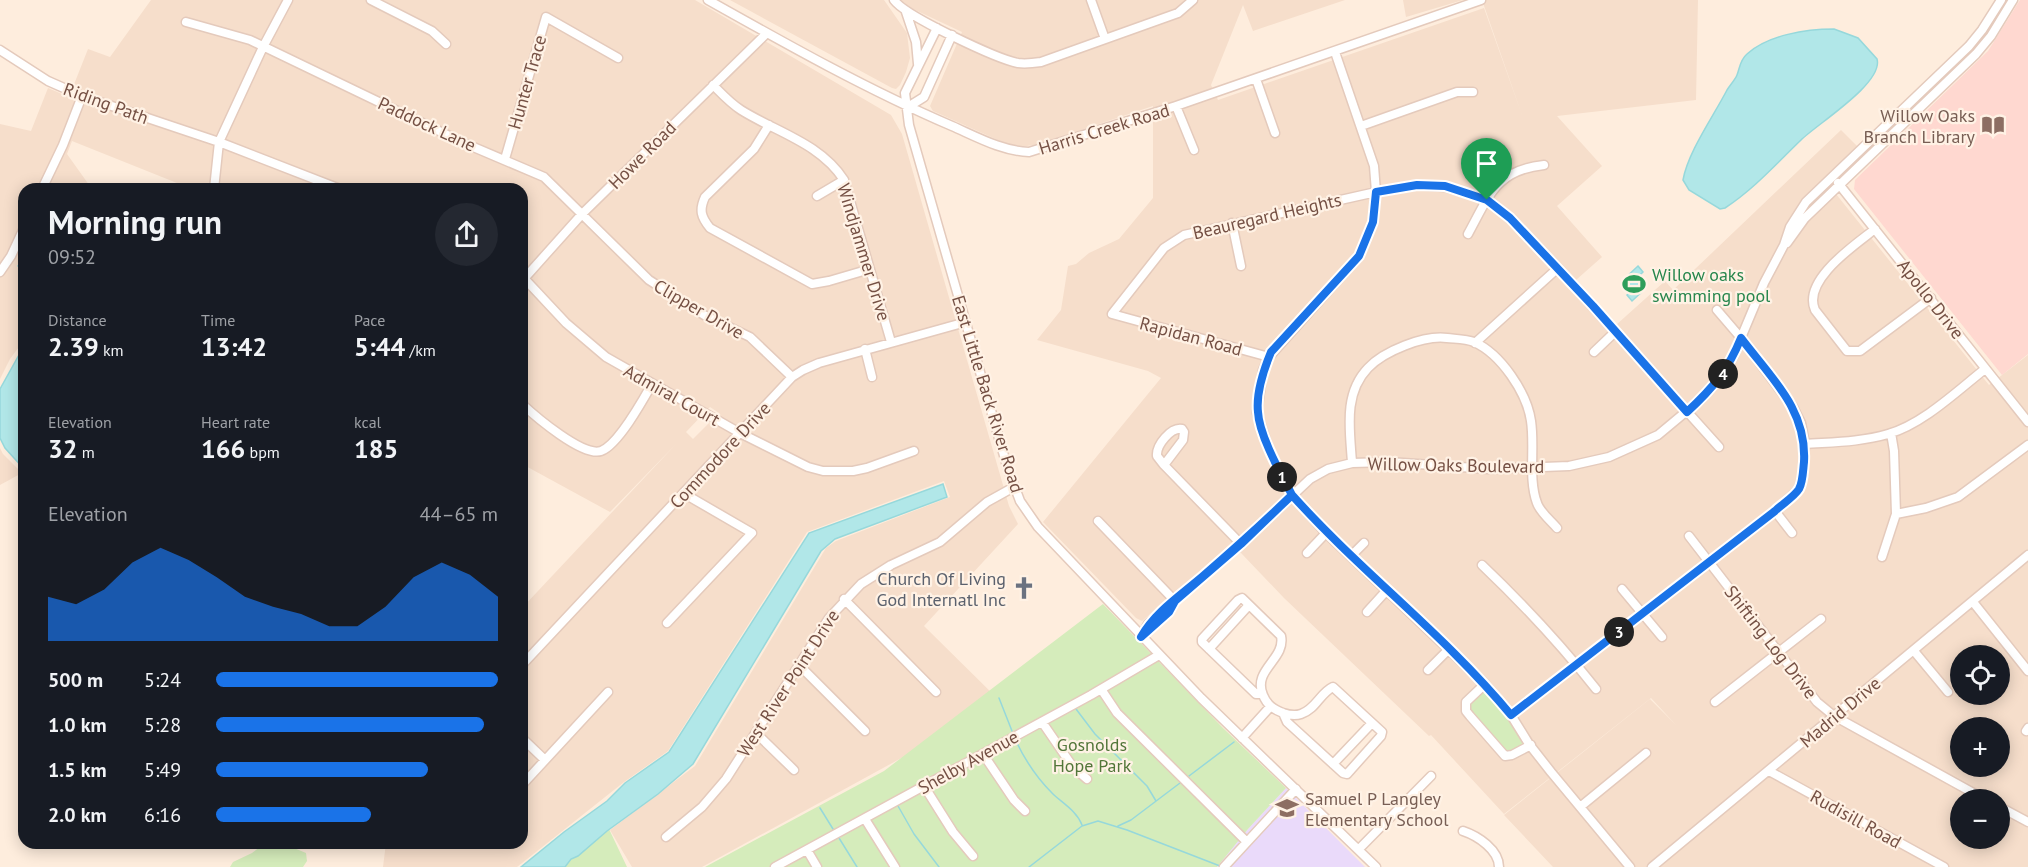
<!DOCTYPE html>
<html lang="en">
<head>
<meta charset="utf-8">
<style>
  body { margin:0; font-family:"PT Sans",sans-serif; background:#242831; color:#f1f3f6; height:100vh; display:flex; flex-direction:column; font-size:22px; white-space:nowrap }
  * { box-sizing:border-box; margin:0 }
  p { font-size:20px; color:#9ea1a6 }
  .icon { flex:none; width:33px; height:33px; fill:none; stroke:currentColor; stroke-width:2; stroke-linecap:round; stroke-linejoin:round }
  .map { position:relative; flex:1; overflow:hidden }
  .side { position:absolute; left:18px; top:183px; width:510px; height:666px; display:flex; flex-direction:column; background:#171b24; border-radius:18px; box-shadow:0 3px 15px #0003 }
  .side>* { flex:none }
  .fabs { position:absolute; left:1950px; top:645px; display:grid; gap:12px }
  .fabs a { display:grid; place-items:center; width:60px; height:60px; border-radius:50%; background:#171b24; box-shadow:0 3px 15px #0003; font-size:30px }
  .pin { position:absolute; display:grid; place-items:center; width:51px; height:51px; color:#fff; margin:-62px -26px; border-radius:50% 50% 50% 0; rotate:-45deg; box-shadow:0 0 6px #0007 }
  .pin .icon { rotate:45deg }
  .km { position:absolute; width:30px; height:30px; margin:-15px; border-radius:50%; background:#222; color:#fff; font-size:16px; line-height:30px; text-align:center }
  .round { display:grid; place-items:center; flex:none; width:63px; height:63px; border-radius:32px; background:#242831 }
  .overview { display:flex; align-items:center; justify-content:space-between; height:102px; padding:0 30px }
  h1 { font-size:33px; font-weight:600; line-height:45px }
  .stats { display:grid; grid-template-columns:repeat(3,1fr); gap:9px; height:102px; padding:6px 30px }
  .stats div { display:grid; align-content:center }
  .stats b { font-size:26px; font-weight:600 }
  .stats small { font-size:16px; font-weight:400 }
  .stats p { font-size:16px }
  .chart { height:168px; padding:12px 30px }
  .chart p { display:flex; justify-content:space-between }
  .chart svg { width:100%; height:108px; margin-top:6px; fill:#1a73e8; opacity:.7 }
  ul { padding:0 30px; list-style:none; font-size:20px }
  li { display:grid; grid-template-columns:96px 72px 1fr; align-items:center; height:45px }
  li i { height:15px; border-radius:8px; background:#1a73e8 }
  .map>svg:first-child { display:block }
  .residential { fill:#f6decb; fill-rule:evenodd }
  .commercial { fill:#ffd8d0 }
  .education { fill:#eadafa }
  .green { fill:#d5ecbb }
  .water { fill:#b1e7e8; stroke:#96d8db; stroke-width:1.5 }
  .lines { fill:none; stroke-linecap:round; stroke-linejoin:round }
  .stream { stroke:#96d8db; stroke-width:1.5 }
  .minor-casing { stroke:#e4cabc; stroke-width:11 }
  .minor { stroke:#fff; stroke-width:8 }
  .route-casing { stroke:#fff; stroke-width:12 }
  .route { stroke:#1a73e8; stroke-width:8 }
  .labels { text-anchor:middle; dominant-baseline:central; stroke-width:4.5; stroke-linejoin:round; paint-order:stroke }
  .street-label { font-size:18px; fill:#755044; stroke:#fff2e5 }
  .education-label { font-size:18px; fill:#785e54; stroke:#fff2e5; text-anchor:end }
  .leisure-label { font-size:18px; fill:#27864d; stroke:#fff2e5; text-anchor:start }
  .worship-label { font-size:18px; fill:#5b616d; stroke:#fff2e5; text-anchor:end }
  .park-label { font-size:18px; fill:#527639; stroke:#fff2e5 }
</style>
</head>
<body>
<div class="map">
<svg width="2028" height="867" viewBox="0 0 2028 867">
  <rect width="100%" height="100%" fill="#feeddd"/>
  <!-- residential -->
  <path class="residential" d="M151,0h544l196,115 11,19 107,372 9,18 -94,102 78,77 -300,164h-70l-22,-37 85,-64 131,-218 10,-7 114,-44 -6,-16 -137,51 -139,219 -44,31 -107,85h-134l3,-24h136v-235l155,-165 -67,69 -88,-48v-275h-302l-43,-6 -105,-42 -5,13 25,35h-68v151l-14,19 -10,20v-255l31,7 17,-43 21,9 19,-48 22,8zM710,407l9,6 -26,26 -7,-7z
    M730,0h154l23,33 3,25 -4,14 -6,13 -4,4 -4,-1z
    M901,0h444l-92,31 -10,-26 -32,80 7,15 266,-92 39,110 -41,-118h216l-2,100 -139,16 45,50 -45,40 45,51 -26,23 40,45 49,-44 8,9 168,-160 17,17 -34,32 165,206 39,-30v512h-475l-49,-52 146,-116 26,26 -25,-27 -147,116 -73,-79 -2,1 -145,-138 -43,-45 -16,-4 -83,72 -6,-3 -93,-96 118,-144 -13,-7 -111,-31 24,-30 7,-44 8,-2 13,-11 30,-14 34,-41v-92l-114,38 -12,2h-12l-15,-5 -67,-30 -3,-5 32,-74 -51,-24zM1960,656h40v38h-40zM1960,728h40v38h-40zM1960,800h40v38h-40z
    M1403,0h60l-57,17z
    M0,448l3,6 19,19 -22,12z"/>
  <!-- commercial -->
  <path class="commercial" d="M2020,0h8v354l-26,21 -148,-186 1,-9 133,-129z"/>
  <!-- education -->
  <path class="education" d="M1286,788l79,79h-148l31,-38z"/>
  <!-- green -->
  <path class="green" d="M1103,604l120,124 63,60 -38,41 -31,38h-512l179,-96z
    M1485,684l46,61 -26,11 -39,-45v-9z
    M609,829l18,38h-63l5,-7z
    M265,843h28l1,5 12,5 1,8 -4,6h-73l3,-5 19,-9z"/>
  <!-- water -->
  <path class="water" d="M1834,29l24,9 19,21c7,24 -60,65 -76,81 -25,24 -47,49 -76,68l-5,1 -31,-19 -6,-10c5,-28 30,-63 44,-90 3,-5 8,-10 10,-15 3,-8 3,-15 10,-21 21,-19 59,-25 87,-25z
    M1638,266l5,6 -7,7 9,10 -13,12 -5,-6 5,-5 -9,-10z
    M24,346v123l-19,-21 -5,-10v-49z
    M943,484l4,13 -112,42 -14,12 -128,213 -35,30 -51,37 -29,25 -7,3 -6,8h-44l43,-35 43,-31 18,-18 44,-31 140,-219z"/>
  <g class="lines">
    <!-- stream -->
    <path class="stream" d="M18,266l6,-8
      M999,698l13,33
      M1076,709l19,25 52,52 9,15
      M1016,741c9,19 22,38 36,52 10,10 25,18 30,32
      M1189,776l45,-34
      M898,806l16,28 25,33
      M820,808l13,21
      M1118,826l13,-6 49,-37
      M839,838l18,29
      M1029,867l53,-41 16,-5 29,9 93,36"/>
    <!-- minor casing -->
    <g class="minor-casing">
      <path id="minor" d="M371,0l61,31 14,13
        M708,0c80,45 160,90 244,126 25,11 50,25 77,26l147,-46 305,-106
        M894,0c11,16 103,59 124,63 7,1 16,0 23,-1l137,-49 15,-13
        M1091,0l14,39
        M906,12l10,30 2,22
        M186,22l64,18 214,103 80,34 105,103 55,35 46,22 42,40
        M937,28l-32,65 4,32 98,341 13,35 18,26 163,171 175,169
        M0,50l48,31 34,15 137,46 121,47
        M1335,52l39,114 2,26 -3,30 -14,34 -90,101 -6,13 -6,43 12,37 23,45 34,38 159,151 26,31 18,29 22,28 79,95
        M1256,79l19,54
        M713,85c9,9 17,18 28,25 35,22 79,33 103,70l47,162
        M1176,106l18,44
        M908,107l16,-10 28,-62
        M769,125l-15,24 -49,48c-6,13 -4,20 5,31l102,56 17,-3 41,-12
        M1361,126l96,-34h16
        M505,159l41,-142 72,41
        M1838,183l190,239
        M42,189l21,-44 19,-49
        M214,189l5,-47 44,-95 25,-47
        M817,196l27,-16
        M1232,223l9,43
        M1875,229c-20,16 -73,51 -60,81l32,41h13l71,-53
        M1468,234c21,-38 28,-64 76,-69
        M1787,243l18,-25 171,-164 15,-18 22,-36
        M0,272l11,-16 13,-28
        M522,276l44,47 40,34 134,76 68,34 15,4h30l14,-3 47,-17
        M522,281l60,-67 185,-181
        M1475,343l83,-75
        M865,349l7,28
        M1594,352l21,-20
        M1269,357l-157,-43 52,-66 20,-13 192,-43 41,-7 28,2 42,12 23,19 48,50 161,179
        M522,404c14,13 61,53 79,47 17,-6 42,-51 51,-67
        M1805,444c28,-2 56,-2 83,-10 35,-10 69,-43 97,-65
        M1352,463c-2,-33 -9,-69 16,-95 16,-17 56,-33 79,-30 9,1 19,1 27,4 27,12 53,51 57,79 4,26 -3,58 6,82 3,9 13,17 20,25
        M1164,465l19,-25 1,-8 -2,-3c-11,-2 -26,16 -25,27l7,9 77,79
        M1775,511l17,22
        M1896,514l30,-6 32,-11 70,-52
        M1098,521l77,80
        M1689,536l128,166 17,14 152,84
        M1307,553l19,-20
        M1351,556l13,-13
        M1882,557l14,-43 -2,-63 -3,-18
        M1482,565c41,39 79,80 114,124
        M1622,589l40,48
        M844,599l92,93
        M1973,602l55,69
        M1367,612l20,-22
        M667,623l85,-90 -69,-40
        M1143,635l26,-23 6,-11
        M1141,637l7,-13 17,-16 76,-64 69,-65 18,-10 24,-6 37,-1 100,7 80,-3 40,-9 49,-22 42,-35 21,-23 12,-20 31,-74 20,-38 6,-18 16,-25 163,-156 13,-16 19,-30
        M1209,649l40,-44
        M1914,651l34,41
        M522,665l270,-288 11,-7 16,-7 147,-41
        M799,665l66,66
        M1428,670l21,-21
        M1485,684l-19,18v9l4,5 35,40 7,-1 19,-10
        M1101,689l16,24 129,128
        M1262,694h-6l-54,-52v-3l36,-39 4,-2 39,38c5,23 -29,34 -18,59 4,10 10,14 20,18 6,2 12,3 18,1 15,-5 19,-21 32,-27l49,45 -1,4 -34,38 -4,-1 -56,-51 -4,-9
        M1715,702l106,-83
        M1511,715l264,-204 24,-22 4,-15 2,-30 -4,-21 -8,-16 -52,-69 -24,-28
        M1042,722l31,45 14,12
        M2026,731l2,-3
        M756,733l38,37
        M522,738l23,22
        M1242,738l28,-31
        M983,754l31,46 11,11
        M1333,764l39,-41
        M1769,771l175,96
        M522,785l86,-93
        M924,786l29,46 20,24
        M1580,807l66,-54
        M2000,807l28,15
        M865,819l30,48
        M1463,831c15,5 36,19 36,36
        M666,837l36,-30 24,-28 103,-161 32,-34 30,-19 49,-23 47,-40 27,-15
        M1359,849l72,-73
        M807,850l10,17
        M775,867l316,-172 68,-40
        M1224,867l72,-78
        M1652,867l376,-312"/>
    </g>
    <!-- minor -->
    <use href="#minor" class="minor"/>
  </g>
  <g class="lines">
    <!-- route casing -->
    <g class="route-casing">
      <path id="route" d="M1487,200l-42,-14 -28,-1 -41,7 -3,30 -14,34 -88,96c-7,17 -15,42 -13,60 1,23 23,62 34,83 -29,28 -59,55 -89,81 -22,19 -48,36 -62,61l28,-25 6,-11 66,-57 51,-49c69,77 153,140 219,220l264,-204c7,-7 19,-14 24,-22 4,-7 4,-19 5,-27 3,-53 -33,-84 -63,-124 -13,32 -28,50 -54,74l-94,-106 -83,-88 -23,-18"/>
    </g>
    <!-- route -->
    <use href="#route" class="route"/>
  </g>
  <!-- icons -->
  <defs>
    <g id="library-bare" transform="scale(1.8)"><path d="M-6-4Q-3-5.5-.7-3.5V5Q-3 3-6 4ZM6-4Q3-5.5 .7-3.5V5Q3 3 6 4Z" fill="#8d6e63" stroke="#fff2e5" stroke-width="2.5" paint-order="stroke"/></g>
    <g id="stadium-bare" transform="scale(1.8)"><path d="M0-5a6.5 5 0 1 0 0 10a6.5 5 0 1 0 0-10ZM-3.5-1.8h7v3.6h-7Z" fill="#2e9e5b" stroke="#fff2e5" stroke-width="2.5" paint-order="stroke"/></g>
    <g id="church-bare" transform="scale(1.8)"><path d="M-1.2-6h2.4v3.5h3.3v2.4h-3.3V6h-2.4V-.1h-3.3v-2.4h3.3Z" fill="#6b7280" stroke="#fff2e5" stroke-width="2.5" paint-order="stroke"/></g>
    <g id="school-bare" transform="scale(1.8)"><path d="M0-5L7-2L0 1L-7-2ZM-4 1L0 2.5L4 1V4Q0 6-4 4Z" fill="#8d6e63" stroke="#fff2e5" stroke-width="2.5" paint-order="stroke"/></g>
  </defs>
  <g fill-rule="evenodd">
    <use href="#library-bare" x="1993" y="125"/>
    <use href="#stadium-bare" x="1634" y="284"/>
    <use href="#church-bare" x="1024" y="588"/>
    <use href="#school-bare" x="1287" y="808"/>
  </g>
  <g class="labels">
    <!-- street labels -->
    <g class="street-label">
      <text transform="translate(527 82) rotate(-74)">Hunter Trace</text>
      <text transform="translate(106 103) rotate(20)">Riding Path</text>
      <text transform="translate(427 124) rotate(25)">Paddock Lane</text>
      <text transform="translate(1104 129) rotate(-17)">Harris Creek Road</text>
      <text transform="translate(642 155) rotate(-45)">Howe Road</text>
      <text transform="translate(1267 216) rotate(-13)">Beauregard Heights</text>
      <text transform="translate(864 252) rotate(73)">Windjammer Drive</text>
      <text transform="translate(1931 299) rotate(52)">Apollo Drive</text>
      <text transform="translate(699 309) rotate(30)">Clipper Drive</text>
      <text transform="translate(1191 336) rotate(15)">Rapidan Road</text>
      <text transform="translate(988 394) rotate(73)">East Little Back River Road</text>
      <text transform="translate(672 395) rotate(29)">Admiral Court</text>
      <text transform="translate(720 455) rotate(-47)">Commodore Drive</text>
      <text transform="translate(1456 465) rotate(1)">Willow Oaks Boulevard</text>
      <text transform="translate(1771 642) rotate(52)">Shifting Log Drive</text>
      <text transform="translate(788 683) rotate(-57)">West River Point Drive</text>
      <text transform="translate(1840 712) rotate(-40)">Madrid Drive</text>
      <text transform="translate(968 762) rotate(-29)">Shelby Avenue</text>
      <text transform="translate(1856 819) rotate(29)">Rudisill Road</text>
    </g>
    <!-- education labels -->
    <g class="education-label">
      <text x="1975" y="115">Willow Oaks<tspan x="1975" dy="21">Branch Library</tspan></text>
      <text x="1305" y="798" text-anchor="start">Samuel P Langley<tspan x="1305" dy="21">Elementary School</tspan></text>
    </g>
    <!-- leisure labels -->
    <g class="leisure-label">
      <text x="1652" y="274">Willow oaks<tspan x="1652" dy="21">swimming pool</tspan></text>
    </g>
    <!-- worship labels -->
    <g class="worship-label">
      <text x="1006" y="578">Church Of Living<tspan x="1006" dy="21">God Internatl Inc</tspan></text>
    </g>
    <!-- park labels -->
    <g class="park-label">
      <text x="1092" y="744">Gosnolds<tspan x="1092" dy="21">Hope Park</tspan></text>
    </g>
  </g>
</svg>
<div class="fabs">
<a><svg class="icon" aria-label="locate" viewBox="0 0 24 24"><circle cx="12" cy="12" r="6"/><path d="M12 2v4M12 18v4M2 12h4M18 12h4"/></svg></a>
<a>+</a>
<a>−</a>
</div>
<div class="pin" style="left:1487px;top:200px;background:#1e9e55"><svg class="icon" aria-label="arrive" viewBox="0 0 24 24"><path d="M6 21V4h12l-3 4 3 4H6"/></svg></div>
<b class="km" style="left:1282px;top:477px">1</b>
<b class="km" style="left:1619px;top:632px">3</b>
<b class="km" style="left:1723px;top:374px">4</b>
<section class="side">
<div class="overview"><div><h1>Morning run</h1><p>09:52</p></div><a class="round"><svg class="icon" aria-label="share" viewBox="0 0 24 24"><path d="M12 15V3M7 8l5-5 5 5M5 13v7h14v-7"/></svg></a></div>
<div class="stats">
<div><p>Distance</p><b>2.39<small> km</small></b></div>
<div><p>Time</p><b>13:42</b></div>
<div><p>Pace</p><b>5:44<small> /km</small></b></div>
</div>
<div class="stats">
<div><p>Elevation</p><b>32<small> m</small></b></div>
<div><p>Heart rate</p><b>166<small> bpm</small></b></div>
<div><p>kcal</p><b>185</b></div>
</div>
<div class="chart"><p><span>Elevation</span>44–65 m</p>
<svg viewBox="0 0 160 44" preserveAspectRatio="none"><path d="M0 44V26L10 29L20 23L30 12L40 6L50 11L60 18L70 26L80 30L90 33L100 38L110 38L120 30L130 18L140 12L150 17L160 26V44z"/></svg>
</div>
<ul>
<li><b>500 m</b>5:24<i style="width:100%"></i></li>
<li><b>1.0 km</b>5:28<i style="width:95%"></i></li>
<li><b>1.5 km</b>5:49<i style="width:75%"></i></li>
<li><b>2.0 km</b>6:16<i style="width:55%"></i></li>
</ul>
</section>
</div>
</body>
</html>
